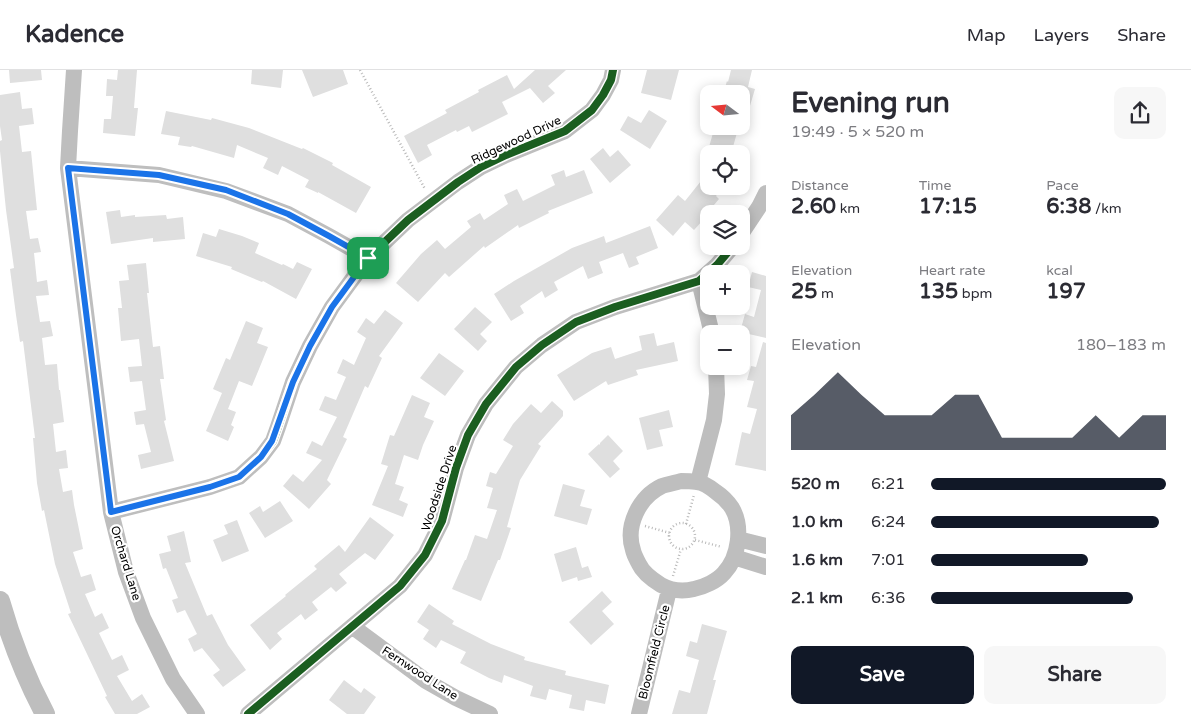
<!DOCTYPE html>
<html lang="en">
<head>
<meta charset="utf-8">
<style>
  body { margin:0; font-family:"Varela Round",sans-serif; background:#f7f7f7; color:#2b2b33; height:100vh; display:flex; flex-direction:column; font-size:19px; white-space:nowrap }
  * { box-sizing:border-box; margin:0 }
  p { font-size:16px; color:#7c7c81 }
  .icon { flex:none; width:28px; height:28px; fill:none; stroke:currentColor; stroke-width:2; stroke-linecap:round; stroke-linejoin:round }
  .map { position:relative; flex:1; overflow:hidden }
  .details { display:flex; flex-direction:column; background:#fff; width:425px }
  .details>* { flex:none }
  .needle { width:32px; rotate:286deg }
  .controls { position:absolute; left:700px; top:15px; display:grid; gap:10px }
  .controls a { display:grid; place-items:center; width:50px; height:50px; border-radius:10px; background:#fff; box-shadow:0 2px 12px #0003; font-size:25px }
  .pin { position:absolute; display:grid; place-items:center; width:42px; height:42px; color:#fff; margin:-21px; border-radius:10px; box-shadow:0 2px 8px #0006 }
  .round { display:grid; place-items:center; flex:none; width:52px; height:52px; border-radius:10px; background:#f7f7f7 }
  .head { display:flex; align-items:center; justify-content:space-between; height:85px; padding:0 25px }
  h1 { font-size:28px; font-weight:800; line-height:38px }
  .metrics { display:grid; grid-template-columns:repeat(3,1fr); gap:8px; height:85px; padding:5px 25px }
  .metrics div { display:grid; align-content:center }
  .metrics b { font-size:21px; font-weight:800 }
  .metrics small { font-size:14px; font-weight:400 }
  .metrics p { font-size:14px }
  .chart { height:140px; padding:10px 25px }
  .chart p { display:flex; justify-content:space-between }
  .chart svg { width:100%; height:90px; margin-top:5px; fill:#111827; opacity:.7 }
  .action { display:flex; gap:10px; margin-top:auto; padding:10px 25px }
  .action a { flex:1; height:58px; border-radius:10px; background:#111827; color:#fff; font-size:20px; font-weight:800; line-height:58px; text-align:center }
  .action a+a { background:#f7f7f7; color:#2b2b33 }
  ul { padding:0 25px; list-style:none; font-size:16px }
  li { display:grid; grid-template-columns:80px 60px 1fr; align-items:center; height:38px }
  li i { height:12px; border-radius:6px; background:#111827 }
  header { display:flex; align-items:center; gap:30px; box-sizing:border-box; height:70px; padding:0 25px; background:#fff; border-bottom:1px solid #e1e1e2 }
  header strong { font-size:24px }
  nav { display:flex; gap:28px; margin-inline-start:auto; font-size:18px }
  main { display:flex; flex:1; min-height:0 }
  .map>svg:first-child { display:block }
  .building { fill:#dfdfdf }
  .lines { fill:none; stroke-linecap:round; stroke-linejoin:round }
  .path { stroke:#b9b9b9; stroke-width:2.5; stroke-dasharray:1 2.5; stroke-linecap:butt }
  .minor { stroke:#bebebe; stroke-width:16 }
  .tertiary { stroke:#bebebe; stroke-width:20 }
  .cycleway-casing { stroke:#fff; stroke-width:11 }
  .cycleway { stroke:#1b5e20; stroke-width:8 }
  .route-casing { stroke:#fff; stroke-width:10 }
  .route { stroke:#1a73e8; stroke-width:6 }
  .labels { text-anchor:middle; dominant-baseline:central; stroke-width:4.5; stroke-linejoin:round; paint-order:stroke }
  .street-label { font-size:12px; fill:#000; stroke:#fff }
</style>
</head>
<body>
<header>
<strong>Kadence</strong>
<nav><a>Map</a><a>Layers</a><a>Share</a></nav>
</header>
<main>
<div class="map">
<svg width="766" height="644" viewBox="0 0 766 644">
  <rect width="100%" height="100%" fill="#fff"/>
  <!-- building -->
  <path class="building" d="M9,0h32l1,10 -32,3z
    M118,0h19l-3,38h4l-3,28 -32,-3 1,-14h7l2,-23h-7l1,-17 10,1z
    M252,0h31l-2,18 -30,-4z
    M302,0h41l5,14 -35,13z
    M535,0h31l-18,16 7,7 -12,10 -13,-15 -28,14 6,12 -36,18 -3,-6 -12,6 -1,-2 -29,15 5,10 -14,8 -14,-27 43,-23 -2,-3 34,-18 -1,-2 29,-15 7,14z
    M647,0h32l-8,30 -30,-7z
    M731,0h21l-4,17 7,2 -11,37h-3v-32h-18l4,-13 1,1z
    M20,22l2,17 10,-1 2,16 -15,2 3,26 9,-1 6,59 -11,1 4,28 8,-1 3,14 -7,1 3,29 10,-2 2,15 -13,1 4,26 10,-1 3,15 -11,2 3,27 12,-1 2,26h1l4,32 -11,2 3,28 10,-2 2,18 -9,1 4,23 9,-2 2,15 9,44 -10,3 8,25 10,-3 5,16 -11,4 10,23 7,-4 7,15 -10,5 13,27 10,-5 7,15 -12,6 15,25 10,-7 8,13 -13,7h-22l-10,-17 2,-1 -39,-82 3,-1 -16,-49 -11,-54 -2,1 -5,-28 -4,-45h2l-12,-97 -3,1 -4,-27 -6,-46 4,-1 -8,-58 -6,-59v-10l2,-1 -2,-14v-31z
    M649,40l18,11 -17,28 -30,-19 8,-14 13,7z
    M166,41l45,9 1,-2 37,10 53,21 1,-1 30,15 -1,2 39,22 -15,26 -38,-21v1l-13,-6 4,-7 -27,-14 -4,9 -15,-7 5,-10 -31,-13 -3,13 -42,-12 -1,1 -13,-2 2,-8 -19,-3z
    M715,56h14l9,3 -7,25h-24z
    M603,78l7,9 8,-7 13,15 -21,18 -20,-24z
    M564,100l2,7 18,-7 9,23 -45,18 1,2 -30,15 -1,-3 -33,23 -1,-2 -35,31 -4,-4 -27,29 -22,-19 25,-29 16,-14 8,9 26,-22 -4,-6 13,-8 4,7 24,-16 -4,-9 13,-6 6,12 32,-16 -4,-10z
    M709,101v15h14l-7,10 3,3 -16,19 1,1 -10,11 -9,-8 -12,14 -17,-16 22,-25 7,6z
    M120,140l1,7 14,-2v2l31,-2 1,4 16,-2 2,22 -32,3v-4l-42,6 -5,-32z
    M650,156l8,22 -22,9 3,7 -10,4 -6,-15 -24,9 4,11 -15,6 -5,-13 -29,16 4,8 -13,8 -3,-7 -22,15 4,7 -13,8 -17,-27 20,-13 58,-33 32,-12 2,7z
    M219,159l23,7 17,7 -4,10 27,12 1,-1 10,5 4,-7 15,7 -16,30 -33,-18 -1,1 -31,-13 1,-2 -36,-11 7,-23 13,4z
    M146,193l3,30h-2l6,54 7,-1 4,33h-4l6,41 -2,1 10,40 -33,8 -3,-14 13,-3 -7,-28 -8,1 -2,-13 12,-2 -4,-29 -12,1 -2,-15 14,-1 -3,-27 -18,2 -3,-33h4l-3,-27 10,-1 -2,-15z
    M752,202l14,4v62l-26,-6 5,-18 9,3 7,-27 -13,-3z
    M475,237l17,15 -12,12 7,7 -9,10 -24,-22z
    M385,240l18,13 -24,33 3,2 -14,30 -3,-2 -22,51 4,2 -20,41 4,4 -22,25 -26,-23 10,-12 10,8 19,-22 -16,-7 6,-12 10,5 15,-29 -18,-7 6,-14 11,4 10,-23 -9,-4 6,-14 11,6 12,-27 -9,-6 9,-14 8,6z
    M246,251l17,7 -6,15 11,4 -16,39 -13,-5 -11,28 8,3 -5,13 3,2 -6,14 -22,-10 16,-38 -9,-4 13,-31 4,2z
    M654,263l3,13 17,-4 4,19 -42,9 2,5 -30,10 -2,-4 -32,20 -17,-26 35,-22 19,-6 4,12 27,-9 -3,-14z
    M763,272l3,1v128l-31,-6 7,-33 8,2 7,-25 -10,-2 7,-26 -7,-1 4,-14 5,1z
    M439,283l25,18 -19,25 -25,-18z
    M412,325l18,8 -6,14 10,4 -11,24 -5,15 -14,-5 -9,29 9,3 -5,13 9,4 -5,13 -31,-12 16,-39 -7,-2 9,-29 4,1z
    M552,331l11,10v5l-25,28 3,2 -21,34 -13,47 4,1 -11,32h-2l-17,41 -29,-12 13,-29h1l9,-25 12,4 10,-29 -10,-2 6,-20 -7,-2 4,-14 6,2 17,-28 -10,-6 10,-16 18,-20 10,9z
    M669,340l4,17 -14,3 4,16 -16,4 -8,-32z
    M608,365l15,16 -10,10 7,8 -10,9 -22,-24 11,-10 1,1v-2z
    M563,414l22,6 -5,16 12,3 -5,16 -33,-9z
    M280,431l13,20 -28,17 -16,-25 11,-7 3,6z
    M370,447l24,18 -19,25 -10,-7 -26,21 8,9 -11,9 -5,-5 -19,15 6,8 -13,10 -4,-6 -24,19 5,6 -12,11 -20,-25 36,-29 -1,-1 32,-26 -3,-3 25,-21 6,7z
    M237,450l12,31 -27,11 -9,-22 15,-6 -4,-9z
    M184,461l7,31 -6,1 22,53 5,-2 16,31 18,25 -23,17 -10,-12 7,-5 -18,-22 -8,4 -6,-13 9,-5 -12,-24 -8,3 -5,-13 6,-2 -12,-30 -3,1 -4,-15 12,-3 -4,-15z
    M576,477l6,21 6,-2 4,11 -14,4 -1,-4 -15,5 -8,-28z
    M602,521l10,11 -10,9 12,13 -23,21 -22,-23z
    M429,534l25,17 -2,3 39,20 34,13 -1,3 42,11 -1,4 44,10 -4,19 -19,-4 -2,11 -15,-3 3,-13 -23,-6 -3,11 -16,-4 3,-10 -29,-11 -2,8 -13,-5 -29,-15 6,-11 -25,-12 -5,8 -13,-9 6,-9 -12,-8z
    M702,554l25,7 -14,49h3l-9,34h-35l7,-24 11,3 9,-33 -13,-4 4,-15 7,2z
    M344,610l17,13 3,-5 12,9 -12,17h-17l-18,-14z"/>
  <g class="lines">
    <!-- path -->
    <path class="path" d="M360,0l65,119
      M669 466a13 13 0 1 1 26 0a13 13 0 1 1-26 0Z
      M686,454l8,-29
      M645,456l25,7
      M695,470l27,7
      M673,506l8,-27"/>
    <!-- minor -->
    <path class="minor" d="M74,0l-4,61 -2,37 43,344 15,60 17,46 30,61 24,35
      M68,98l91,7 67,16 62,23 41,22 39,22
      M741,164l18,-27 7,-14
      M699,211l13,53
      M681,411c5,0 10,0 15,1 7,0 15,6 20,10 6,4 12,10 16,16 11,19 7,49 -8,65 -7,8 -20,14 -30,16 -12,3 -22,2 -33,-4 -8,-5 -18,-12 -22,-21 -2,-4 -5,-9 -6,-14 -8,-24 6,-53 29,-64 6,-2 13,-3 19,-5z
      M698,412l16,-62 3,-26 -1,-28
      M111,442l99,-25 29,-10 22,-20 12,-16 5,-14 15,-45 17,-36 22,-39 36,-49 40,-38 50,-38 23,-15 25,-12 59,-24 27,-21 11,-15 8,-15 2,-10
      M738,469l28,7
      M734,487l32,10
      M353,557l73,54 30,17 34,16
      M248,644l152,-128 25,-31 17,-34 14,-53 12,-33 18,-31 30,-37 26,-22 34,-23 39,-15 84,-26 18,-16 16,-19
      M639,644l30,-124"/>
    <!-- tertiary -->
    <path class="tertiary" d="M0,531c11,39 26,77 45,113"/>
    <!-- cycleway casing -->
    <g class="cycleway-casing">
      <path id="cycleway" d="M111,442l99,-25 29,-10 22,-20 12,-16 5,-14 15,-45 17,-36 22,-39 36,-49 40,-38 50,-38 23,-15 25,-12 59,-24 27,-21 11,-15 8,-15 2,-10
        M248,644l152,-128 25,-31 17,-34 14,-53 12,-33 18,-31 30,-37 26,-22 34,-23 39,-15 84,-26 18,-16 16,-19"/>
    </g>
    <!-- cycleway -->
    <use href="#cycleway" class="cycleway"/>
  </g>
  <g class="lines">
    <!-- route casing -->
    <g class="route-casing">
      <path id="route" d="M68,98l91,7 67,15 62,24 41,22 39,22 -36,49 -22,39 -17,36 -21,59 -11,16 -22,20 -29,10 -99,25z"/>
    </g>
    <!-- route -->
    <use href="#route" class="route"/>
  </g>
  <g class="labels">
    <!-- street labels -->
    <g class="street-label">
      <text transform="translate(516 70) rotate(-25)">Ridgewood Drive</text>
      <text transform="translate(439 418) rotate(-72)">Woodside Drive</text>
      <text transform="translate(126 493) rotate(73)">Orchard Lane</text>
      <text transform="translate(654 582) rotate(-76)">Bloomfield Circle</text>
      <text transform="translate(420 603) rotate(33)">Fernwood Lane</text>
    </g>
  </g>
</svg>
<div class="controls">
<a><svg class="needle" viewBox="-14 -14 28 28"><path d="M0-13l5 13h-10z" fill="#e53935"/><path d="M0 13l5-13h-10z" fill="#7c7c81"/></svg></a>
<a><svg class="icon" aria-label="locate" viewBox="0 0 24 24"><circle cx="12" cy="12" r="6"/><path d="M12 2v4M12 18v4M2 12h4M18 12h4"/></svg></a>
<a><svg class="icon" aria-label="layers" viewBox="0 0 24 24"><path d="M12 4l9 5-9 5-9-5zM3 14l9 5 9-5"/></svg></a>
<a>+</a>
<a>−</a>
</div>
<div class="pin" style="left:368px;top:188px;background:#1e9e55"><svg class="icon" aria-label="arrive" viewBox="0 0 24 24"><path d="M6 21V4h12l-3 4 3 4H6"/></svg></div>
</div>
<section class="details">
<div class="head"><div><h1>Evening run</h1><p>19:49 · 5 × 520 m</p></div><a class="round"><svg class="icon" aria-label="share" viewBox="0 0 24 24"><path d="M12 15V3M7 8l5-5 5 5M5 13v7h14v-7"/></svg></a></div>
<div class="metrics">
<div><p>Distance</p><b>2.60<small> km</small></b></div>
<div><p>Time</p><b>17:15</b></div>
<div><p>Pace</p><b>6:38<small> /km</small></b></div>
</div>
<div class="metrics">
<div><p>Elevation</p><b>25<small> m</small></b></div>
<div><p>Heart rate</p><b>135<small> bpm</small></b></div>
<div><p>kcal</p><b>197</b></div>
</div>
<div class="chart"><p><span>Elevation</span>180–183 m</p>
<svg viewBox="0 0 160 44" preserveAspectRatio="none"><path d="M0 44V27L10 17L20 6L30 17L40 27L50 27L60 27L70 17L80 17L90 38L100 38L110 38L120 38L130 27L140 38L150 27L160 27V44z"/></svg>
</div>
<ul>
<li><b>520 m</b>6:21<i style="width:100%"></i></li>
<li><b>1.0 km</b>6:24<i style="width:97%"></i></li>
<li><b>1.6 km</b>7:01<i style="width:67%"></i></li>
<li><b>2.1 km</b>6:36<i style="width:86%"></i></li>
</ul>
<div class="action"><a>Save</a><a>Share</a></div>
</section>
</main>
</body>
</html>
